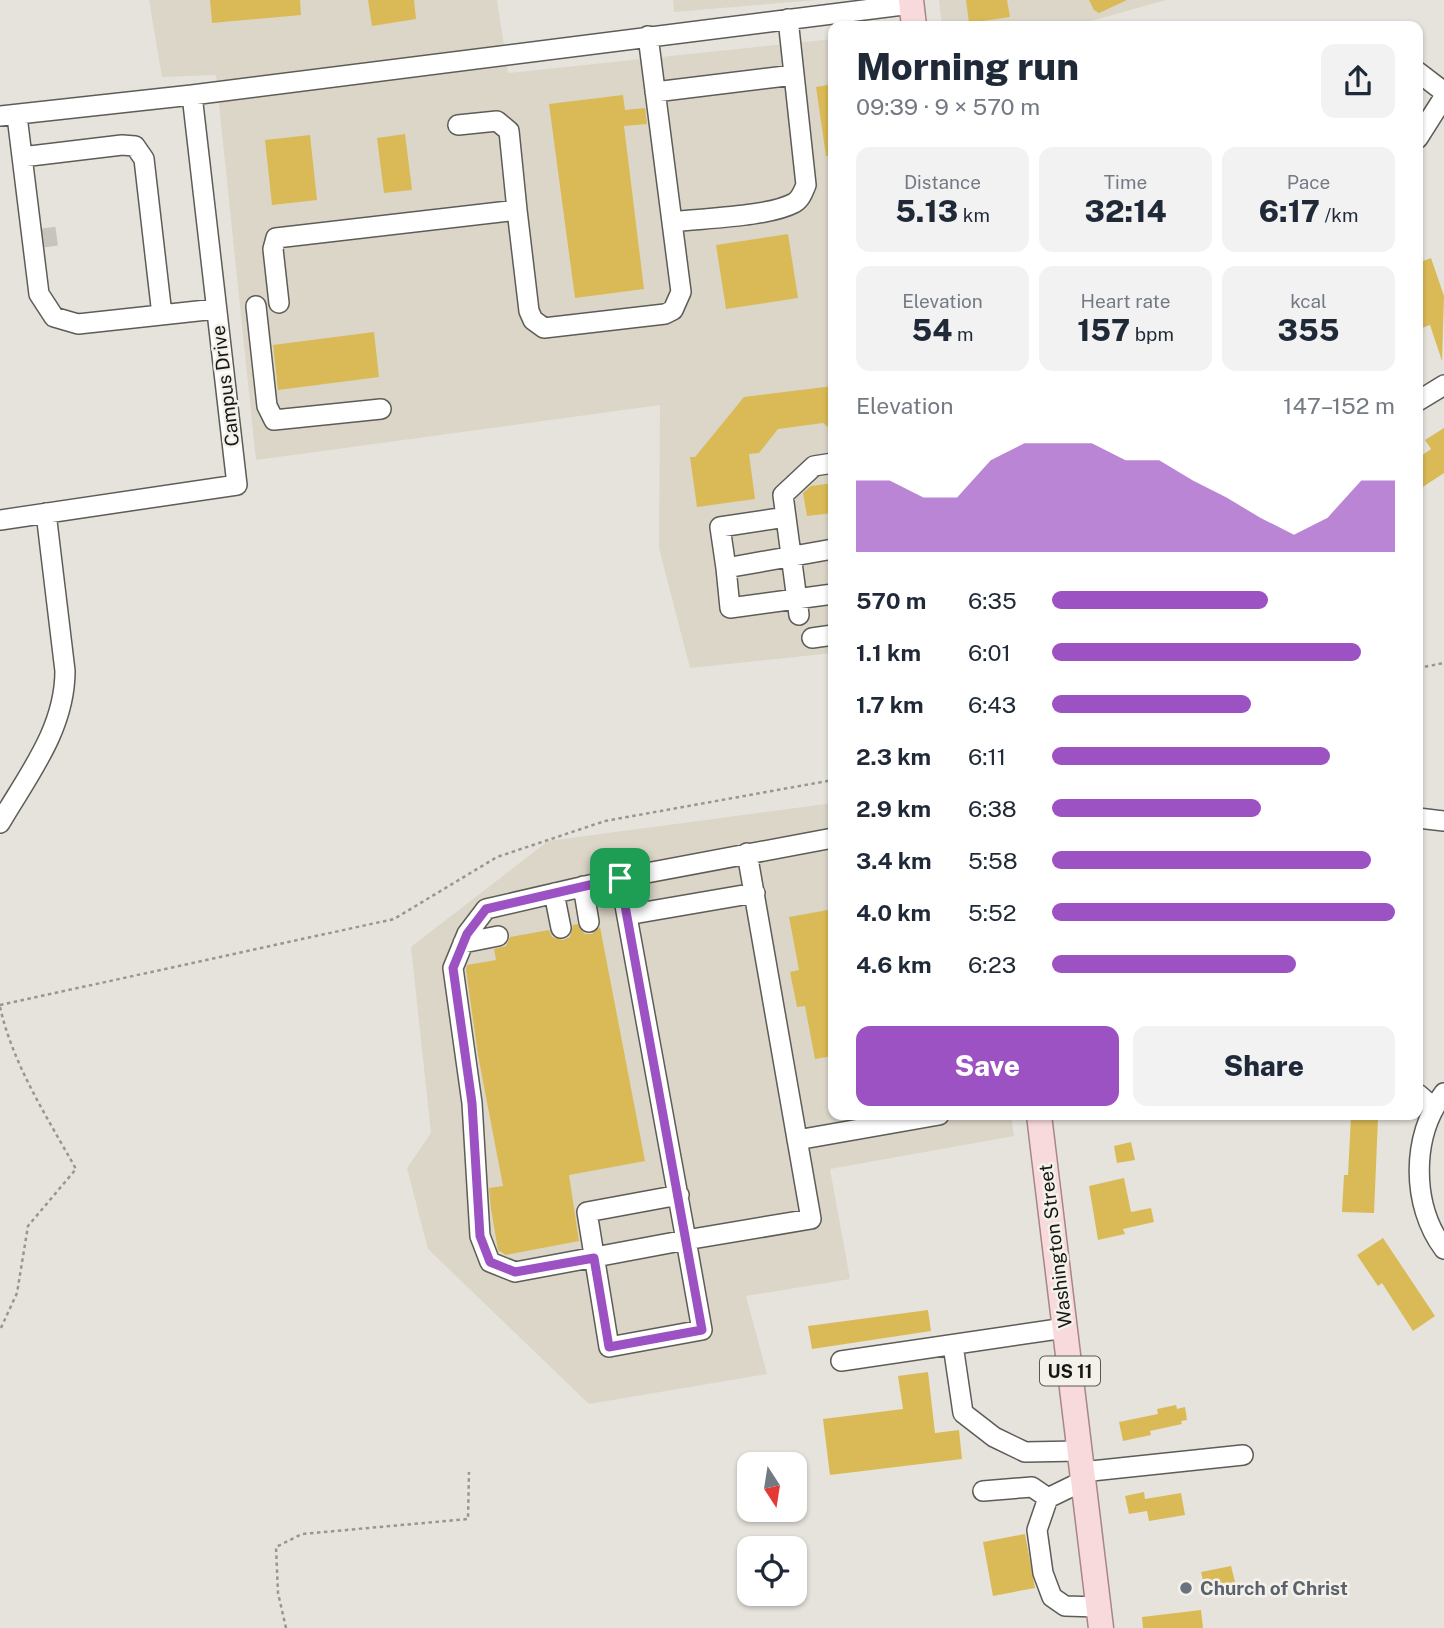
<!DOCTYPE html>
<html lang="en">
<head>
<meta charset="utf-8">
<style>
  body { margin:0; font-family:"Public Sans",sans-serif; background:#f2f2f3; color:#1f2937; height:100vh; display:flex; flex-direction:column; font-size:26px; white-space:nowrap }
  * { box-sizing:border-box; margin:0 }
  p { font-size:23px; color:#747a83 }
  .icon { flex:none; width:38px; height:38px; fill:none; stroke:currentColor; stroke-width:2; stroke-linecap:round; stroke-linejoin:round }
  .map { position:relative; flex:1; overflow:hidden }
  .panel { position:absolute; left:828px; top:21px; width:595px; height:1099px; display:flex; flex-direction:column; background:#fff; border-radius:14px; box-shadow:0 2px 5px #0004 }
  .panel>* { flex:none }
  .needle { width:46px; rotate:168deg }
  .buttons { position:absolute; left:737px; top:1452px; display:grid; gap:14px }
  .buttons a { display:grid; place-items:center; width:70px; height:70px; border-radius:14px; background:#fff; box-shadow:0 2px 5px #0004; font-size:35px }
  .pin { position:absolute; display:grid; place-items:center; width:60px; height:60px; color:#fff; margin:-30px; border-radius:14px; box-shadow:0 4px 10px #0006 }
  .round { display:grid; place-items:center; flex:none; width:74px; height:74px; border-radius:14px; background:#f2f2f3 }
  .head { display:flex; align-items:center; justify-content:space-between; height:119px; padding:0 28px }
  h1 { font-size:38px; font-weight:800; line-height:52px }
  .metrics { display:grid; grid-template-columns:repeat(3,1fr); gap:10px; height:119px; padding:7px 28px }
  .metrics div { display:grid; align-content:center; border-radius:14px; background:#f2f2f3; text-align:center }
  .metrics b { font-size:30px; font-weight:800 }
  .metrics small { font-size:19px; font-weight:400 }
  .metrics p { font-size:19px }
  .chart { height:196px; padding:14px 28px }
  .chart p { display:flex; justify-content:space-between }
  .chart svg { width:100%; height:126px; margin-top:7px; fill:#9d52c4; opacity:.7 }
  .button { display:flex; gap:14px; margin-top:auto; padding:14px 28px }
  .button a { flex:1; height:80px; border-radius:14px; background:#9d52c4; color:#fff; font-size:28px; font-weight:800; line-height:80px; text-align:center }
  .button a+a { background:#f2f2f3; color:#1f2937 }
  ul { padding:0 28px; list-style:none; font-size:23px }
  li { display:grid; grid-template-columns:112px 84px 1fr; align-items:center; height:52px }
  li i { height:18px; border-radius:9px; background:#9d52c4 }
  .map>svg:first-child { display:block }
  .built { fill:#dbd6c8 }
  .building { fill:#daba56 }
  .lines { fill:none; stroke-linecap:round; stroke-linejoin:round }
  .minor-tunnel { stroke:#c7c4be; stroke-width:19; stroke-dasharray:19 10; stroke-linecap:butt }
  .minor-casing { stroke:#5e5c57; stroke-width:22 }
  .major-casing { stroke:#a78686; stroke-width:27 }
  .path { stroke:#989691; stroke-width:2.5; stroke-dasharray:3.5 3.5; stroke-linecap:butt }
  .minor { stroke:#fff; stroke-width:19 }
  .major { stroke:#f9dadc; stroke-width:24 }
  .route-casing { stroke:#fff; stroke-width:14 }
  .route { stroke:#9d52c4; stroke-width:9 }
  .worship-dot { fill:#6b7280; stroke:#f3f1ea; stroke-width:2.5 }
  .labels { text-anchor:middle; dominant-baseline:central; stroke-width:5; stroke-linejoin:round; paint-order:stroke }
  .shield { fill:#f3f1ea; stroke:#595854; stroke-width:2 }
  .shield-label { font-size:18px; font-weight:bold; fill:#171714 }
  .street-label { font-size:19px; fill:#171714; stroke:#f3f1ea }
  .worship-label { font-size:19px; font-weight:bold; fill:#5b616d; stroke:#f3f1ea; text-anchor:start }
</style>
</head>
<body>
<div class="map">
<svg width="1444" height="1628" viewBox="0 0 1444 1628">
  <rect width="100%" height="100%" fill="#e6e3dc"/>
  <!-- built -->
  <path class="built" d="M149,0h348l11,73 325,-34v614l-143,15 -31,-120 1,-143 -404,55 -40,-385 -54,2z
    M673,0h144l-143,12z
    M939,0h227l-93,26h-131z
    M833,803v312h178l3,21 -184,33 20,110 -104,17 21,78 -178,30 -161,-155 -21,-81 24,-35 -20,-186 137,-106z"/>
  <!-- building -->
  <path class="building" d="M210,0h90l1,15 -89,8z
    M368,0h46l2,19 -44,7z
    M966,0h41l3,17 -41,6z
    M1089,0h38l-28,13 -5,-3z
    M833,84v72h-7l-10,-69z
    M623,95l2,15 20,-2 2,16 -23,2 20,163 -69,9 -26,-194z
    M405,134l7,56 -28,3 -7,-55z
    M310,135l7,65 -45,5 -7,-65z
    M788,234l10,64 -72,11 -10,-64z
    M1431,258l13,38 -2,65 -12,-36 -8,3 -4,-13v-52z
    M374,332l5,45 -101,13 -5,-45z
    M833,386v45l-10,-8 -45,6 -19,24 -10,1 6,45 -58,8 -7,-50h5l49,-60z
    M1444,428v45l-26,17v-32l13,-9 -6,-9z
    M833,483v30l-26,3 -4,-23 8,-7z
    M833,909v147l-18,3 -10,-53 -8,1 -7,-35 9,-2 -10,-53z
    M577,924l8,10h7l8,-7 45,234 -76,14 10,66 -73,14 -8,-5 -7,-41 -2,-21 14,-2 -25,-131 -12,-85 1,-5 29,-5 -2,-11 12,-3 4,-9 39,-7 3,7 11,3 7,-3 3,-12z
    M1351,1117l27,1 -4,95 -32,-1 2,-37h4z
    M1131,1142l4,18 -18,3 -3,-17z
    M1124,1178l7,34 20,-4 3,14 -31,7 2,5 -27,6 -9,-54z
    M1383,1238l52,78 -22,15 -31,-48 -4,3 -21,-31z
    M928,1310l3,21 -119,18 -4,-23z
    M928,1372l7,61 24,-3 3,29 -132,16 -7,-56 80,-10 -5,-33z
    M1176,1405l1,4 8,-2 2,13 -6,1 1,3 -32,7 1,4 -28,6 -4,-19 39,-8 -1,-5z
    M1144,1492l1,7 36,-6 4,22 -36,6 -2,-10 -18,3 -4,-18z
    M1025,1534l10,54 -42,8 -10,-54z
    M1231,1566l4,16 -30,6 -4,-16z
    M1201,1610l2,18h-60l-1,-11z"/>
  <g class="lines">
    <!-- minor-tunnel -->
    <path class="minor-tunnel" d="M46,228l3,22"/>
    <!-- minor casing -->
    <g class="minor-casing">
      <path id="minor" d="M1418,72l26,20
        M655,92l139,-17
        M0,116l192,-21 719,-91
        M17,116l22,178 15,23 24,7 138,-15
        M1418,138l26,-41
        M22,157l100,-12 13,1 9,13 18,156
        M517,210l12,101 4,9 11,8 121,-14 8,-4 8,-18 -33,-256
        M672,222c31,-4 96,-5 122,-19 7,-4 9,-11 12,-18l-18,-166
        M279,303l-6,-54 3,-11 241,-28 -8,-79 -12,-10 -39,4
        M256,306l11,100 7,14 107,-11
        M1418,401l26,-16
        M786,517l-66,10 6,41 107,-19
        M0,520l237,-35 -45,-390
        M726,568l4,40 103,-14
        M799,615l-16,-120 31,-29 19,-3
        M812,638l21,-3
        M1418,818l26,3
        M0,823c28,-48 65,-94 65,-152l-19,-158
        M620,878l66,362 -171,32 -25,-10 -10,-26 -8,-133 -19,-135 14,-34 19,-25 134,-31 213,-40
        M583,886l6,36
        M554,893l7,35
        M627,915l128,-22
        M463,943l35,-7
        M1444,1093c-33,43 -33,112 0,156
        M1418,1094l15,13
        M797,1140l142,-25
        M679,1195l-92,17 22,135 93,-17 -16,-90 125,-21 -64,-366
        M953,1345l10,68 31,24 31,15 55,-1
        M841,1361l224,-33
        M1082,1472l161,-17
        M1083,1481l-35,17 -11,32 6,43 9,24 13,9 33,1
        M983,1491l49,-4 16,11"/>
    </g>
    <!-- major casing -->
    <g class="major-casing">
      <path id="major" d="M911,0l3,26
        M1039,1115l62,513"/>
    </g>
    <!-- path -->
    <path class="path" d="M1418,668l26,-5
      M0,1005l394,-86 103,-62 108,-36 228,-41
      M0,1007c13,58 47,110 76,162l-48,57 -11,67 -17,37
      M286,1628l-8,-35 -2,-46 26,-13 166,-15 1,-47"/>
    <!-- minor -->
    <use href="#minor" class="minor"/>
    <!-- major -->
    <use href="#major" class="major"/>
  </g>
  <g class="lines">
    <!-- route casing -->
    <g class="route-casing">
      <path id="route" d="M620,878l82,452 -93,17 -15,-89 -79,14 -25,-10 -10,-26 -8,-133 -19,-135 14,-34 19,-25z"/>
    </g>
    <!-- route -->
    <use href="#route" class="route"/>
  </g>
  <!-- markers -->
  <circle class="worship-dot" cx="1186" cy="1588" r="7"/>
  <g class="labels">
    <!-- shield labels -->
    <rect class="shield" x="1040" y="1356.5" width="60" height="29" rx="5"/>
    <g class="shield-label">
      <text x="1070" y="1371">US 11</text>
    </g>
    <!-- street labels -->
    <g class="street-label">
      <text transform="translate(225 386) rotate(-97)">Campus Drive</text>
      <text transform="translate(1055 1246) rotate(-97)">Washington Street</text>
    </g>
    <!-- worship labels -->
    <g class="worship-label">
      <text x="1200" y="1588">Church of Christ</text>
    </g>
  </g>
</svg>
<div class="buttons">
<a><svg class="needle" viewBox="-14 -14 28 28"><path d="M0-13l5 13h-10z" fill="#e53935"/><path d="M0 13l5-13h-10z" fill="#747a83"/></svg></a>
<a><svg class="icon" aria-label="locate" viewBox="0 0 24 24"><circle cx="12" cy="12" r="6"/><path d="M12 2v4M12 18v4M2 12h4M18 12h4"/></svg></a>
</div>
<div class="pin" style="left:620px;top:878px;background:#1e9e55"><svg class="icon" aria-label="arrive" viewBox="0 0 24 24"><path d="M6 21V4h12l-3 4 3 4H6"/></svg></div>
<section class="panel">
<div class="head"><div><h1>Morning run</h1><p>09:39 · 9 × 570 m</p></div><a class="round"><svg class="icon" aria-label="share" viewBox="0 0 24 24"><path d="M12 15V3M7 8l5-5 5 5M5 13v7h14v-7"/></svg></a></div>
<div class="metrics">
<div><p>Distance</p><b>5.13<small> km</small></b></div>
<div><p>Time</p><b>32:14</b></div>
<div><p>Pace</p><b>6:17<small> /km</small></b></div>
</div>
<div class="metrics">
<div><p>Elevation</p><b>54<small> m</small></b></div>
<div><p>Heart rate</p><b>157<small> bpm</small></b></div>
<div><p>kcal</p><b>355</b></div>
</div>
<div class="chart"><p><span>Elevation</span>147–152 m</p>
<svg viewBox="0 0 160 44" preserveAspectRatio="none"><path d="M0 44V19L10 19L20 25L30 25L40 12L50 6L60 6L70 6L80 12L90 12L100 19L110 25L120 32L130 38L140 32L150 19L160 19V44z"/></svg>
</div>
<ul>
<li><b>570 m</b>6:35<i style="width:63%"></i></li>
<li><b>1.1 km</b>6:01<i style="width:90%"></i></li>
<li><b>1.7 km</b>6:43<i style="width:58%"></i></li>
<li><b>2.3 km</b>6:11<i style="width:81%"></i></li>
<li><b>2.9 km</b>6:38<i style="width:61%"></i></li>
<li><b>3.4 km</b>5:58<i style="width:93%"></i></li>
<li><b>4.0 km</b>5:52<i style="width:100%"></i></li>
<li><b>4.6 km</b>6:23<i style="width:71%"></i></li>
</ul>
<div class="button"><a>Save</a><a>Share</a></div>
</section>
</div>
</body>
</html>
